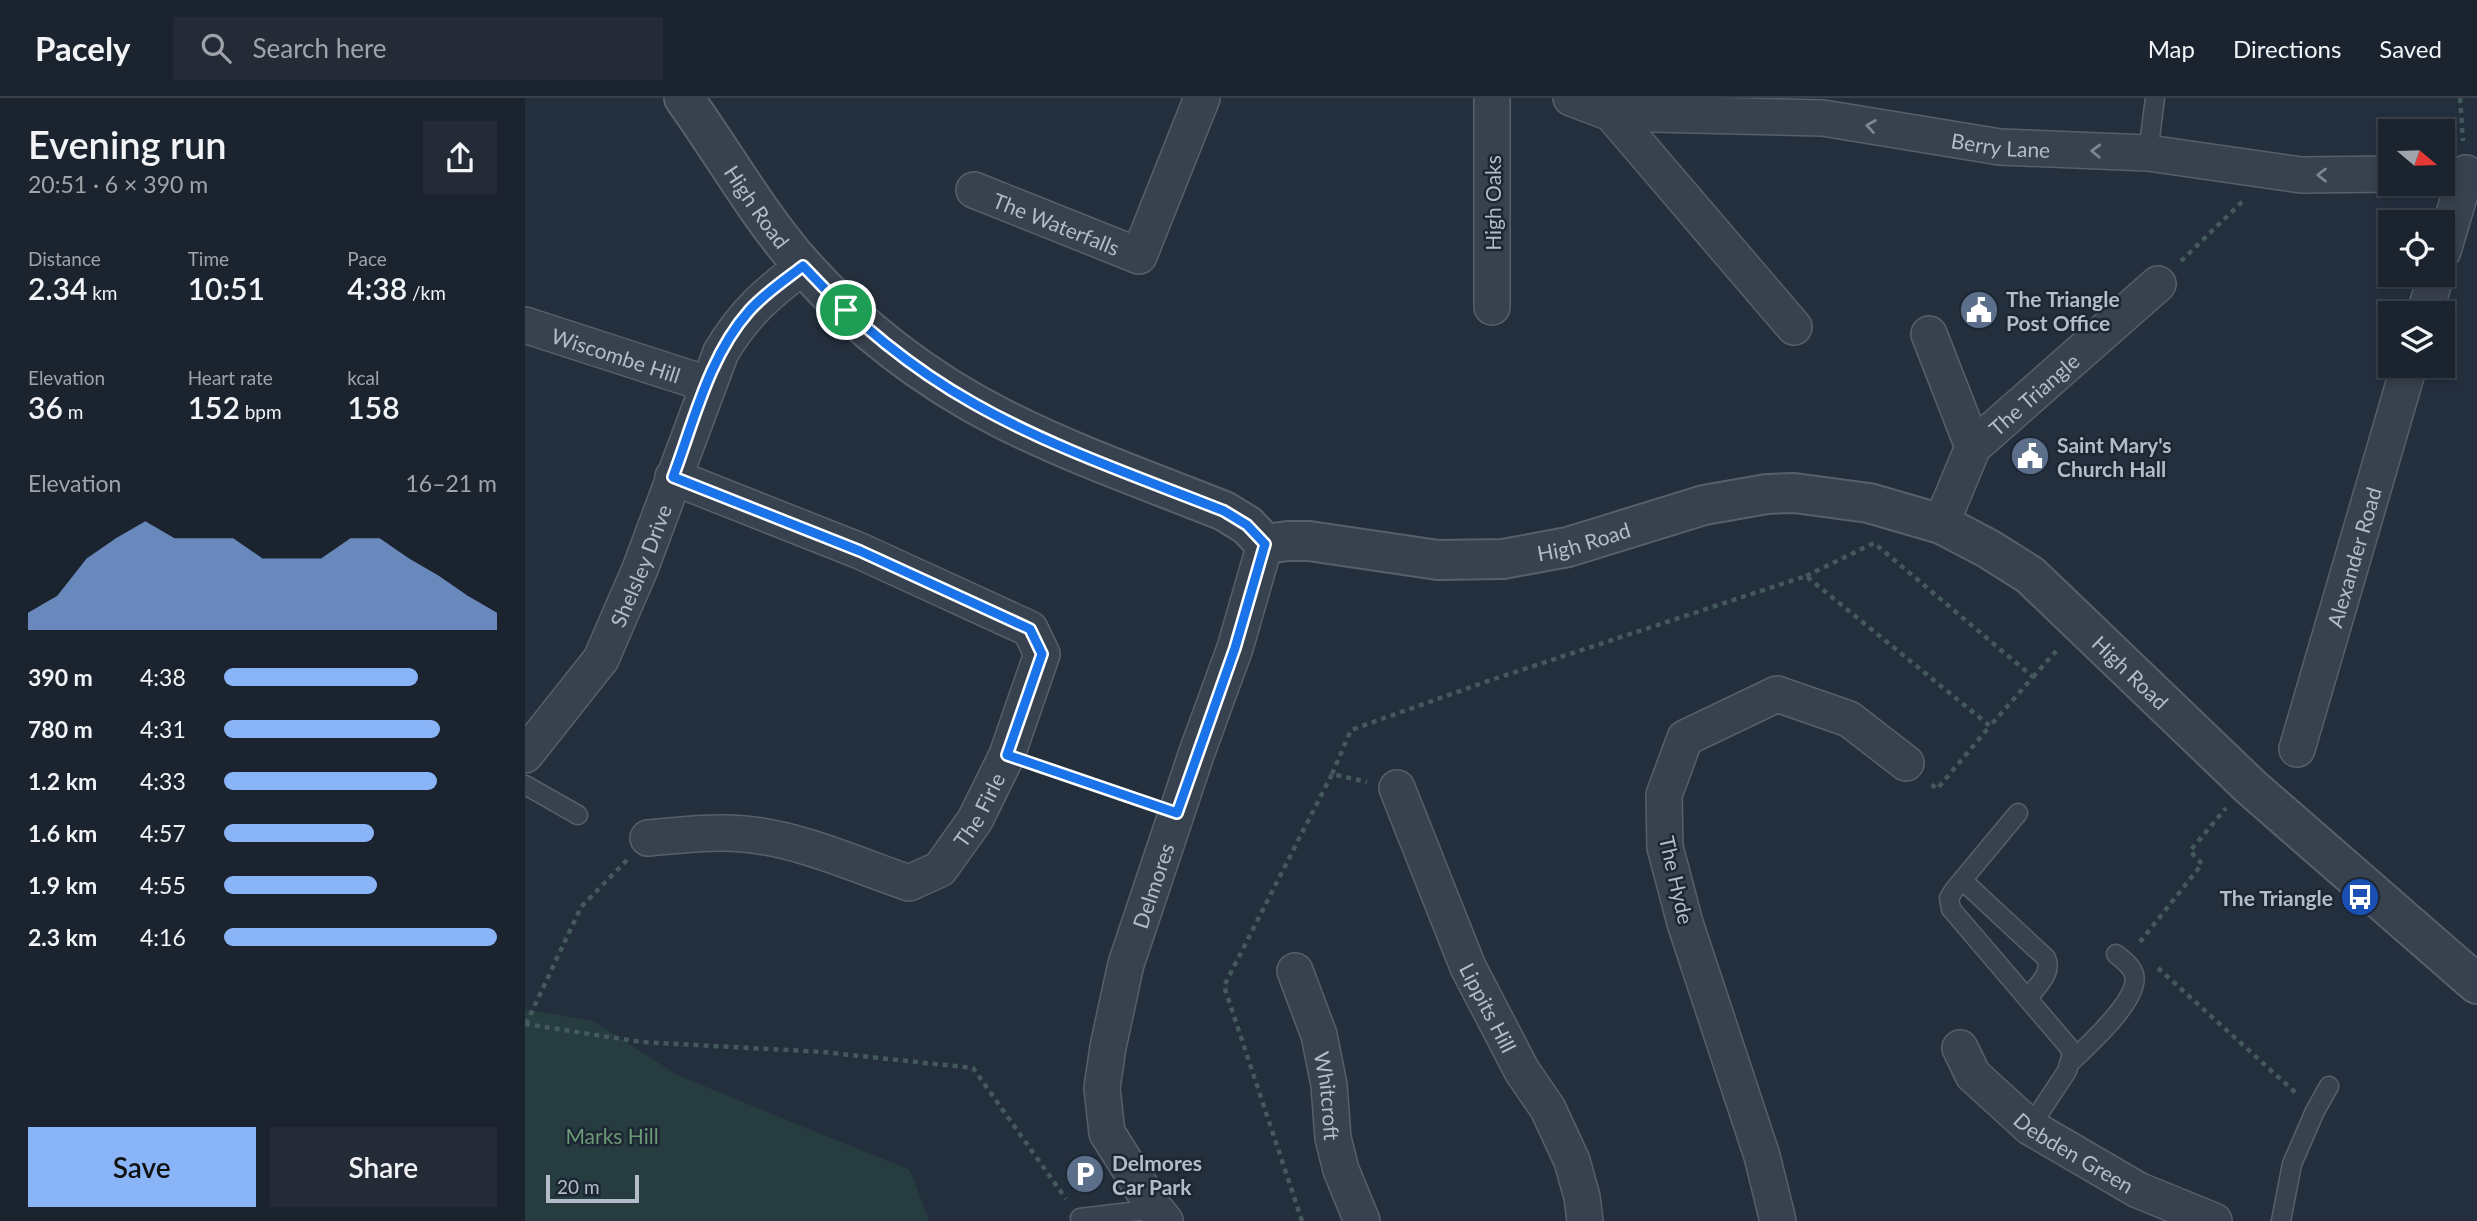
<!DOCTYPE html>
<html lang="en">
<head>
<meta charset="utf-8">
<style>
  body { margin:0; font-family:Lato,sans-serif; background:#242b36; color:#f1f3f6; height:100vh; display:flex; flex-direction:column; font-size:26px; white-space:nowrap }
  * { box-sizing:border-box; margin:0 }
  p { font-size:23px; color:#a0a4aa }
  .icon { flex:none; width:38px; height:38px; fill:none; stroke:currentColor; stroke-width:2; stroke-linecap:round; stroke-linejoin:round }
  .map { position:relative; flex:1; overflow:hidden }
  .panel { display:flex; flex-direction:column; background:#1b232e; width:525px }
  .panel>* { flex:none }
  .needle { width:46px; rotate:109deg }
  .controls { position:absolute; left:1853px; top:21px; display:grid; gap:14px }
  .controls a { display:grid; place-items:center; width:77px; height:77px; border-radius:0px; background:#1b232e; box-shadow:0 4px 10px #0003,0 0 0 2px #39404a; font-size:35px }
  .scale { position:absolute; left:21px; bottom:18px; width:93px; box-sizing:border-box; padding-left:7px; border:4px solid #b4bcc9; border-top:0; font-size:19px; line-height:24px; white-space:nowrap; color:#b4bcc9; -webkit-text-stroke:5px #1d2633; paint-order:stroke }
  .pin { position:absolute; display:grid; place-items:center; width:60px; height:60px; color:#fff; margin:-30px; border:4px solid #fff; border-radius:50%; box-shadow:0 2px 7px #0007 }
  .round { display:grid; place-items:center; flex:none; width:74px; height:74px; border-radius:0px; background:#242b36 }
  .summary { display:flex; align-items:center; justify-content:space-between; height:119px; padding:0 28px }
  h1 { font-size:38px; font-weight:600; line-height:52px }
  .figures { display:grid; grid-template-columns:repeat(3,1fr); gap:10px; height:119px; padding:7px 28px }
  .figures div { display:grid; align-content:center }
  .figures b { font-size:30px; font-weight:600 }
  .figures small { font-size:19px; font-weight:400 }
  .figures p { font-size:19px }
  .chart { height:196px; padding:14px 28px }
  .chart p { display:flex; justify-content:space-between }
  .chart svg { width:100%; height:126px; margin-top:7px; fill:#8ab4f8; opacity:.7 }
  .primary-button { display:flex; gap:14px; margin-top:auto; padding:14px 28px }
  .primary-button a { flex:1; height:80px; border-radius:0px; background:#8ab4f8; color:#111; font-size:28px; font-weight:600; line-height:80px; text-align:center }
  .primary-button a+a { background:#242b36; color:#f1f3f6 }
  ul { padding:0 28px; list-style:none; font-size:23px }
  li { display:grid; grid-template-columns:112px 84px 1fr; align-items:center; height:52px }
  li i { height:18px; border-radius:9px; background:#8ab4f8 }
  header { display:flex; align-items:center; gap:42px; box-sizing:border-box; height:98px; padding:0 35px; background:#1b232e; border-bottom:2px solid #39404a }
  header strong { font-size:33px }
  nav { display:flex; gap:38px; margin-inline-start:auto; font-size:24px }
  .search { width:490px; height:63px; background:#242b36; display:flex; align-items:center; gap:18px; box-sizing:border-box; padding:0 24px; border-radius:0px; color:#a0a4aa; font-size:26px }
  main { display:flex; flex:1; min-height:0 }
  .map>svg:first-child { display:block }
  .green { fill:#263c3f }
  .lines { fill:none; stroke-linecap:round; stroke-linejoin:round }
  .service-casing { stroke:#565f6c; stroke-width:21 }
  .minor-casing { stroke:#565f6c; stroke-width:38 }
  .tertiary-casing { stroke:#565f6c; stroke-width:42 }
  .path { stroke:#44595c; stroke-width:4.5; stroke-dasharray:5 5; stroke-linecap:butt }
  .service { stroke:#38414e; stroke-width:18 }
  .minor { stroke:#38414e; stroke-width:35 }
  .tertiary { stroke:#38414e; stroke-width:38 }
  .oneway { stroke:#7c8592 }
  .route-casing { stroke:#fff; stroke-width:14 }
  .route { stroke:#1a73e8; stroke-width:9 }
  .labels { text-anchor:middle; dominant-baseline:central; stroke-width:5; stroke-linejoin:round; paint-order:stroke }
  .street-label { font-size:21px; fill:#b4bcc9; stroke:#1d2633 }
  .poi-label { font-size:21px; font-weight:bold; fill:#b4bcc9; stroke:#1d2633; text-anchor:start }
  .park-label { font-size:21px; fill:#6b9a76; stroke:#1d2633 }
</style>
</head>
<body>
<header>
<strong>Pacely</strong>
<div class="search"><svg class="icon" aria-label="search" viewBox="0 0 24 24"><circle cx="10" cy="10" r="6"/><path d="M15 15l6 6"/></svg>Search here</div>
<nav><a>Map</a><a>Directions</a><a>Saved</a></nav>
</header>
<main>
<section class="panel">
<div class="summary"><div><h1>Evening run</h1><p>20:51 · 6 × 390 m</p></div><a class="round"><svg class="icon" aria-label="share" viewBox="0 0 24 24"><path d="M12 15V3M7 8l5-5 5 5M5 13v7h14v-7"/></svg></a></div>
<div class="figures">
<div><p>Distance</p><b>2.34<small> km</small></b></div>
<div><p>Time</p><b>10:51</b></div>
<div><p>Pace</p><b>4:38<small> /km</small></b></div>
</div>
<div class="figures">
<div><p>Elevation</p><b>36<small> m</small></b></div>
<div><p>Heart rate</p><b>152<small> bpm</small></b></div>
<div><p>kcal</p><b>158</b></div>
</div>
<div class="chart"><p><span>Elevation</span>16–21 m</p>
<svg viewBox="0 0 160 44" preserveAspectRatio="none"><path d="M0 44V38L10 32L20 19L30 12L40 6L50 12L60 12L70 12L80 19L90 19L100 19L110 12L120 12L130 19L140 25L150 32L160 38V44z"/></svg>
</div>
<ul>
<li><b>390 m</b>4:38<i style="width:71%"></i></li>
<li><b>780 m</b>4:31<i style="width:79%"></i></li>
<li><b>1.2 km</b>4:33<i style="width:78%"></i></li>
<li><b>1.6 km</b>4:57<i style="width:55%"></i></li>
<li><b>1.9 km</b>4:55<i style="width:56%"></i></li>
<li><b>2.3 km</b>4:16<i style="width:100%"></i></li>
</ul>
<div class="primary-button"><a>Save</a><a>Share</a></div>
</section>
<div class="map">
<svg width="1952" height="1123" viewBox="0 0 1952 1123">
  <rect width="100%" height="100%" fill="#242f3e"/>
  <!-- green -->
  <path class="green" d="M0,911l68,12 86,55 231,94 19,51h-404z"/>
  <g class="lines">
    <!-- service casing -->
    <g class="service-casing">
      <path id="service" d="M1623,55l7,-55
        M0,687l53,30
        M1493,715l-64,77 -5,8 2,11 117,137 4,8 -5,17 -37,56
        M1437,782l84,78c7,15 -9,28 -18,40
        M1546,964c16,-16 70,-63 63,-88 -3,-9 -11,-14 -18,-20
        M555,1120l75,-9
        M1756,1123l11,-57 23,-53 14,-25"/>
    </g>
    <!-- minor casing -->
    <g class="minor-casing">
      <g id="minor">
        <path d="M967,0v209"/>
        <path d="M1046,0l40,15 183,214"/>
        <path id="s1" d="M1086,15l212,5 177,29 148,6 153,22 90,-1"/>
        <path id="s2" d="M449,92l165,66 63,-158"/>
        <path d="M1918,153l23,-78"/>
        <path d="M1900,215l11,-38"/>
        <path id="s3" d="M0,227l182,59"/>
        <path d="M1404,236l44,113"/>
        <path id="s4" d="M1416,426l32,-77 185,-163"/>
        <path id="s5" d="M1772,651l112,-383"/>
        <path id="s6" d="M0,657l76,-96 39,-90 81,-217c24,-40 46,-58 82,-86"/>
        <path id="s7" d="M872,690l71,179 54,104 26,38 24,52 10,36 3,24"/>
        <path id="s8" d="M123,740c32,-3 64,-7 96,-4 57,5 112,31 165,49l31,-14 35,-49 32,-65 35,-101 -12,-25 -170,-78 -187,-74"/>
        <path id="s9" d="M770,873l24,64 10,50 4,53 8,32 21,51"/>
        <path id="s10" d="M1435,950l13,27 57,52 108,63 76,31"/>
        <path id="s11" d="M640,1123l-10,-12 -48,-76 -5,-45 6,-41 18,-83 71,-212 38,-104 30,-104"/>
        <path d="M1253,1123l-16,-65 -77,-233 -20,-76 -1,-52 21,-57 92,-44 72,25 57,44"/>
      </g>
    </g>
    <!-- tertiary casing -->
    <g class="tertiary-casing">
      <g id="tertiary">
        <path id="s12" d="M159,0c40,56 74,117 119,168 56,62 122,113 196,151 72,37 150,64 225,94l23,14 18,19 23,-3h21l129,19 65,-1 65,-12 136,-42 63,-11 27,-1 75,10 72,21 46,24 43,27 222,213 225,196"/>
      </g>
    </g>
    <!-- path -->
    <path class="path" d="M1935,0l3,43
      M1656,163l64,-62
      M1281,478l68,-33 159,134 -43,49
      M1508,579l25,-28
      M513,668l108,36
      M807,676l19,-44 134,-48 321,-106 184,150 -53,63 -6,-5
      M1615,844l62,-78 -12,-13 36,-43
      M1633,870l139,126
      M0,926l117,18 181,10 150,16 93,131
      M1,926l55,-117 46,-47
      M777,1123l-78,-235 108,-212 35,8"/>
    <!-- service -->
    <use href="#service" class="service"/>
    <!-- minor -->
    <use href="#minor" class="minor"/>
    <!-- tertiary -->
    <use href="#tertiary" class="tertiary"/>
  </g>
  <!-- one-way arrows -->
  <defs><path id="oneway-chevron" d="M-2-3.5L2.5 0L-2 3.5" fill="none" stroke-width="1.6" stroke-linecap="round" stroke-linejoin="round" transform="scale(1.75)"/></defs>
  <g class="oneway">
    <use href="#oneway-chevron" transform="translate(1346 28) rotate(-171)"/>
    <use href="#oneway-chevron" transform="translate(1571 53) rotate(-178)"/>
    <use href="#oneway-chevron" transform="translate(1797 77) rotate(180)"/>
  </g>
  <g class="lines">
    <!-- route casing -->
    <g class="route-casing">
      <path id="route" d="M278,168c50,54 106,101 170,137 77,44 168,75 251,108l23,14 18,19 -30,104 -58,165 -170,-58 35,-101 -12,-25 -170,-78 -187,-74c21,-56 36,-121 76,-166 16,-18 36,-31 54,-45z"/>
    </g>
    <!-- route -->
    <use href="#route" class="route"/>
  </g>
  <!-- icons -->
  <defs>
    <g id="civic-disc" transform="scale(2.0125)"><circle r="9.5" fill="#5c6f8a" stroke="#1d2633"/><path d="M-.6-6.5H3V-4.5H.6V-3L4-1V1h2V6H-6V1h2V-1L-.6-3ZM-1.2 2.5V6h2.4V2.5Z" fill="#fff"/></g>
    <g id="bus-disc" transform="scale(2.0125)"><circle r="9.5" fill="#1a4fb4" stroke="#1d2633"/><path d="M-5-6H5V4H4V6H2V4H-2V6H-4V4H-5ZM-3.5-4V0h7V-4ZM-3.5 1.2v1.5H-2V1.2ZM2 1.2v1.5H3.5V1.2Z" fill="#fff"/></g>
    <g id="parking-disc" transform="scale(2.0125)"><circle r="9.5" fill="#5c6f8a" stroke="#1d2633"/><path d="M-3.5-5.5H1a3.5 3.5 0 0 1 0 7H-1V5.5H-3.5ZM-1-3.4V-.6H.8a1.4 1.4 0 0 0 0-2.8Z" fill="#fff"/></g>
  </defs>
  <g fill-rule="evenodd">
    <use href="#civic-disc" x="1454" y="212"/>
    <use href="#civic-disc" x="1505" y="358"/>
    <use href="#bus-disc" x="1835" y="799"/>
    <use href="#parking-disc" x="560" y="1076"/>
  </g>
  <g class="labels">
    <!-- street labels -->
    <g class="street-label">
      <text stroke="none"><textPath href="#s1" startOffset="392">Berry Lane</textPath></text>
      <text transform="translate(967 105) rotate(-90)">High Oaks</text>
      <text stroke="none"><textPath href="#s12" startOffset="131">High Road</textPath></text>
      <text stroke="none"><textPath href="#s2" startOffset="89">The Waterfalls</textPath></text>
      <text stroke="none"><textPath href="#s3" startOffset="96">Wiscombe Hill</textPath></text>
      <text stroke="none"><textPath href="#s4" startOffset="164">The Triangle</textPath></text>
      <text stroke="none"><textPath href="#s12" startOffset="1074">High Road</textPath></text>
      <text stroke="none"><textPath href="#s5" startOffset="200">Alexander Road</textPath></text>
      <text stroke="none"><textPath href="#s6" startOffset="224">Shelsley Drive</textPath></text>
      <text stroke="none"><textPath href="#s12" startOffset="1684">High Road</textPath></text>
      <text stroke="none"><textPath href="#s8" startOffset="374">The Firle</textPath></text>
      <text transform="translate(1152 782) rotate(77)">The Hyde</text>
      <text stroke="none"><textPath href="#s11" startOffset="360">Delmores</textPath></text>
      <text stroke="none"><textPath href="#s7" startOffset="238">Lippits Hill</textPath></text>
      <text stroke="none"><textPath href="#s9" startOffset="130">Whitcroft</textPath></text>
      <text stroke="none"><textPath href="#s10" startOffset="158">Debden Green</textPath></text>
    </g>
    <!-- poi labels -->
    <g class="poi-label">
      <text x="1481" y="200">The Triangle<tspan x="1481" dy="24">Post Office</tspan></text>
      <text x="1532" y="346">Saint Mary's<tspan x="1532" dy="24">Church Hall</tspan></text>
      <text x="1808" y="799" text-anchor="end">The Triangle</text>
      <text x="587" y="1064">Delmores<tspan x="587" dy="24">Car Park</tspan></text>
    </g>
    <!-- park labels -->
    <g class="park-label">
      <text x="87" y="1037">Marks Hill</text>
    </g>
  </g>
</svg>
<div class="controls">
<a><svg class="needle" viewBox="-14 -14 28 28"><path d="M0-13l5 13h-10z" fill="#e53935"/><path d="M0 13l5-13h-10z" fill="#a0a4aa"/></svg></a>
<a><svg class="icon" aria-label="locate" viewBox="0 0 24 24"><circle cx="12" cy="12" r="6"/><path d="M12 2v4M12 18v4M2 12h4M18 12h4"/></svg></a>
<a><svg class="icon" aria-label="layers" viewBox="0 0 24 24"><path d="M12 4l9 5-9 5-9-5zM3 14l9 5 9-5"/></svg></a>
</div>
<div class="scale">20 m</div>
<div class="pin" style="left:321px;top:212px;background:#1e9e55"><svg class="icon" aria-label="arrive" viewBox="0 0 24 24"><path d="M6 21V4h12l-3 4 3 4H6"/></svg></div>
</div>
</main>
</body>
</html>
